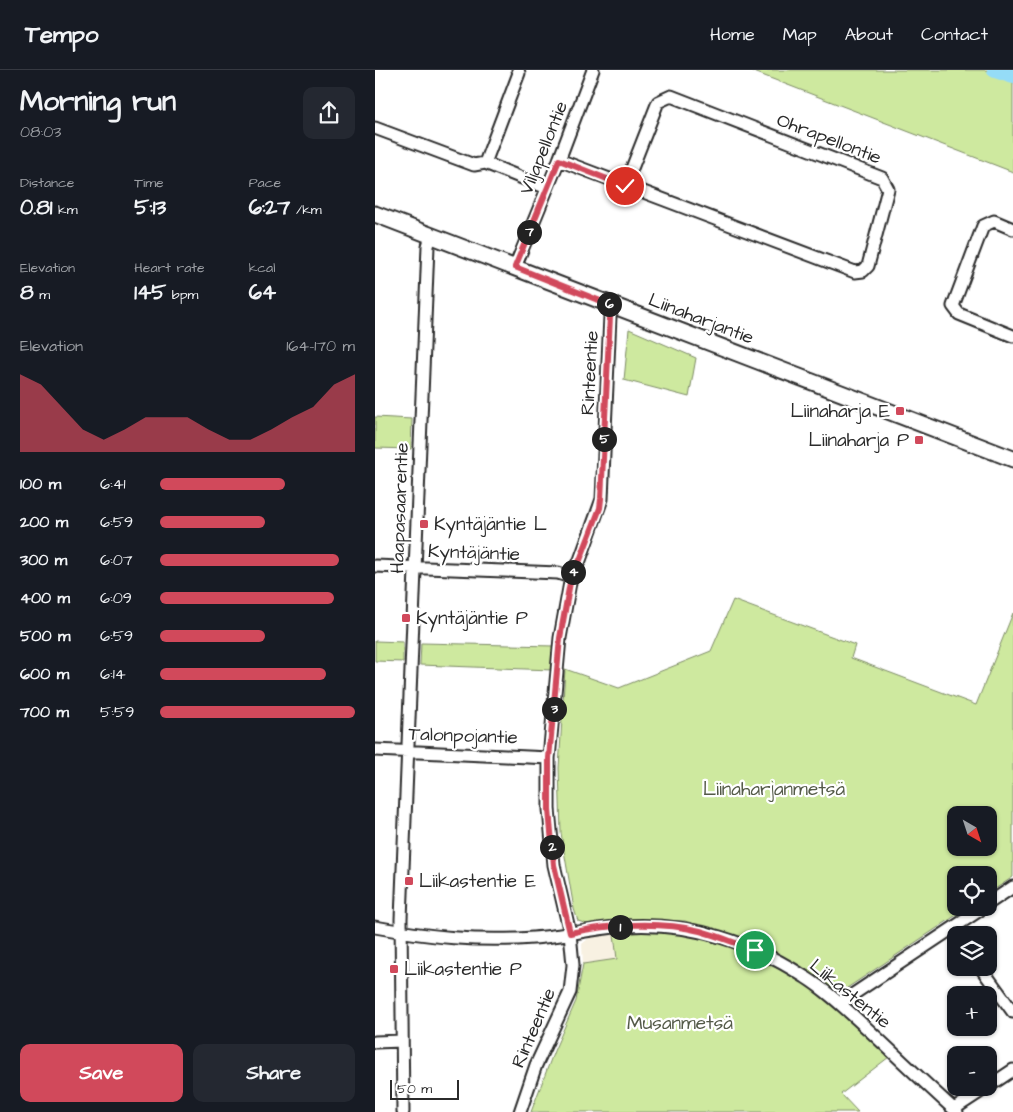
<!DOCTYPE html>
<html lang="en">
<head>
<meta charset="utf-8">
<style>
  body { margin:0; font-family:"Architects Daughter",sans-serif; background:#242831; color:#f1f3f6; height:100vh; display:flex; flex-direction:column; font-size:19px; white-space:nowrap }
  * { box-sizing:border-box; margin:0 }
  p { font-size:16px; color:#9ea1a6 }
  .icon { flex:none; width:28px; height:28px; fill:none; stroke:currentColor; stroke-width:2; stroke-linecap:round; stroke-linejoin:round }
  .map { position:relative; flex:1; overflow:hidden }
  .sheet { display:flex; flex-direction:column; background:#171b24; width:375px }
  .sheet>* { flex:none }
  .needle { width:32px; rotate:141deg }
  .fabs { position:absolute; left:572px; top:736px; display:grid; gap:10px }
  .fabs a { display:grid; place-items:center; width:50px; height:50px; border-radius:10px; background:#171b24; box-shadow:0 1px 4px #0004; font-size:25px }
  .scale { position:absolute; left:15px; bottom:12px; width:69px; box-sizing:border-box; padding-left:5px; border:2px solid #2b2b2b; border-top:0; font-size:14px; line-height:18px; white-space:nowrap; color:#2b2b2b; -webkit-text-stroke:4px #fff; paint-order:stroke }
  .pin { position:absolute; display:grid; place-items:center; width:42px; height:42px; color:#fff; margin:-21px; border:2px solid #fff; border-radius:50%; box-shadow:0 1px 5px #0007 }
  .km { position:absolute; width:25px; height:25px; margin:-12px; border-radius:50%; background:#222; color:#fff; font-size:14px; line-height:25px; text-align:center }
  .round { display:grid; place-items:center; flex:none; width:52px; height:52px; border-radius:10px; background:#242831 }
  .head { display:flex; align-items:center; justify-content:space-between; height:85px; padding:0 20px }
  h1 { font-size:28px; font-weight:700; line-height:38px }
  .metrics { display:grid; grid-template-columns:repeat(3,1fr); gap:8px; height:85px; padding:5px 20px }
  .metrics div { display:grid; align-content:center }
  .metrics b { font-size:21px; font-weight:700 }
  .metrics small { font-size:14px; font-weight:400 }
  .metrics p { font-size:14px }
  .chart { height:140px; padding:10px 20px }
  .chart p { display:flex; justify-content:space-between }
  .chart svg { width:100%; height:90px; margin-top:5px; fill:#d1495b; opacity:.7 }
  .action { display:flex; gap:10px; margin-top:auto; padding:10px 20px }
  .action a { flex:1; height:58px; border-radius:10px; background:#d1495b; color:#fff; font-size:20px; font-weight:700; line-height:58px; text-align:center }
  .action a+a { background:#242831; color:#f1f3f6 }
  ul { padding:0 20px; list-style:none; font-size:16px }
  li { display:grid; grid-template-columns:80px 60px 1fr; align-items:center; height:38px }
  li i { height:12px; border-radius:6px; background:#d1495b }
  header { display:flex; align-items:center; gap:30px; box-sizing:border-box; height:70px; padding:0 25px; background:#171b24; border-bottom:1px solid #363941 }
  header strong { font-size:24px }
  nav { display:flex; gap:28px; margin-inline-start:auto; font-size:18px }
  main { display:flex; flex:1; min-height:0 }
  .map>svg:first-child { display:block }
  .built { fill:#f8f1e2 }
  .green { fill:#cee99f; stroke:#7c8a65; fill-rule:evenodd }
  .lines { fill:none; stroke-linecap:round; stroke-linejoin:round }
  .river { stroke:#95dcf7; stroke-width:16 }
  .minor-casing { stroke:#2b2b2b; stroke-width:15 }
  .major-casing { stroke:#2b2b2b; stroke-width:19 }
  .minor { stroke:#fff; stroke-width:11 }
  .major { stroke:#fff; stroke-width:15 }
  .route-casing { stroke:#fff; stroke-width:10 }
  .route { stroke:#d1495b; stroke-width:6 }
  .poi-dot { fill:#d1495b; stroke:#fff; stroke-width:2 }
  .labels { text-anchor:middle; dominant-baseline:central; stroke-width:4.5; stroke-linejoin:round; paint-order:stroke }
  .street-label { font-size:19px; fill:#2b2b2b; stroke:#fff }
  .poi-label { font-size:19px; fill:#2b2b2b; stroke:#fff; text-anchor:start }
  .park-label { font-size:19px; fill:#545a48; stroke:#fff }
</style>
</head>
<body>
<header>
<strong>Tempo</strong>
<nav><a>Home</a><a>Map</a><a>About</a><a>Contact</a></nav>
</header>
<main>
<section class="sheet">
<div class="head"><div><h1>Morning run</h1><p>08:03</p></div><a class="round"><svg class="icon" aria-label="share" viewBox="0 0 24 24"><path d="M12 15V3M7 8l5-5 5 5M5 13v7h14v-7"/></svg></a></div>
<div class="metrics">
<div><p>Distance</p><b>0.81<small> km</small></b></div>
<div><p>Time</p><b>5:13</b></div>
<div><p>Pace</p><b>6:27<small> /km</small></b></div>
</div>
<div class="metrics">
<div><p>Elevation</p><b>8<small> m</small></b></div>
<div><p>Heart rate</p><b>145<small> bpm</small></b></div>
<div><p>kcal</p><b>64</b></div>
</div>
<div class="chart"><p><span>Elevation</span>164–170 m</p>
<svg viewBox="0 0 160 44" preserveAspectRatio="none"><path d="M0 44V6L10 11L20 22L30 33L40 38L50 33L60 27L70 27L80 27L90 33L100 38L110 38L120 33L130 27L140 22L150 11L160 6V44z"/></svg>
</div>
<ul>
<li><b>100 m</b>6:41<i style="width:64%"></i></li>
<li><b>200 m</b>6:59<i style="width:54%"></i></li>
<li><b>300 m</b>6:07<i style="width:92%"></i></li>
<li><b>400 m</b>6:09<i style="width:89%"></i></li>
<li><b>500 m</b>6:59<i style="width:54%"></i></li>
<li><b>600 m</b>6:14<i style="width:85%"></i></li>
<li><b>700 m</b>5:59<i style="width:100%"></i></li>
</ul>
<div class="action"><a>Save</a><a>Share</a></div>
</section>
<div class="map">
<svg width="638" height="1042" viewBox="0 0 638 1042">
  <rect width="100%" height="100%" fill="#fff"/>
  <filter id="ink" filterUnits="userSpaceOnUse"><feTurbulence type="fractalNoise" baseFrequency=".02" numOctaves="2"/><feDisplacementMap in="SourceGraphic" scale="10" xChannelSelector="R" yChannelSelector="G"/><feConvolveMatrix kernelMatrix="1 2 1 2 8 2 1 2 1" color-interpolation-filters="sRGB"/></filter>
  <g filter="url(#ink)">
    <!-- built -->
    <path class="built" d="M239,864l3,25 -34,5 -1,-20 8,-7z"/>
    <!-- green -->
    <path class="green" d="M374,0h264v102z
      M254,259l67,29 -7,39 -65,-17z
      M0,347l37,2 -1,30 -36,-1z
      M358,530l122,45 -4,13 125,47 37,-92v264l-24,16v-18h-33v33h11l-129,86 -45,-32 -53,-24 -55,-17 -58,-2 -37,6 -12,-4 -4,-12 -13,-76 -2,-65 6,-99 54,19 92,-37zM581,745h33v33h-33z
      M0,571l28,1v20l-28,-1z
      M46,573l133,3 -2,24 -132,-5z
      M291,861l45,8 48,19 47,26 25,19 58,54 -48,37 17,18h-327l23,-61 22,-50 7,-37 34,-5 -3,-25z"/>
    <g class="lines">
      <!-- river -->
      <path class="river" d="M620,0l18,6"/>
      <!-- minor casing -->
      <g class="minor-casing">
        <path id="minor" d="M143,0l1,3 -34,90 62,25
          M0,58l99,37 11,-2
          M184,90l296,112 8,-1 5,-5 20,-77 -6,-11 -211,-82 -13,6 -33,84
          M638,159l-19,-8 -11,5 -30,80 6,8 54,22
          M140,197l44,-107 34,-90
          M0,496l183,7 13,4
          M0,680l174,8
          M614,833l24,-16
          M0,857c54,10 103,15 158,11 31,-2 62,-10 93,-12 64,-4 126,16 179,51 24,15 45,36 66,55 29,27 57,54 86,80
          M606,898l32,44
          M465,933l143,-95
          M0,972l27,-1
          M614,1016l24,-16
          M579,1039l32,-21
          M28,1042l-2,-193 27,-673 3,-10
          M145,1042l16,-47 34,-73 3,-27 -3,-32 -16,-68 -5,-56v-51l11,-120 11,-61 9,-17 22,-61 8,-183 3,-10"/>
      </g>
      <!-- major casing -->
      <g class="major-casing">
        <path id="major" d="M0,144l638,245"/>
      </g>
      <!-- minor -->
      <use href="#minor" class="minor"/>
      <!-- major -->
      <use href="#major" class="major"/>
    </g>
  </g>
  <g class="lines" filter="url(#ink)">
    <!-- route casing -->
    <g class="route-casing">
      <path id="route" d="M250,116l-66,-26 -44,107 98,39 -3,10 -9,183 -1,9 -20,52 -9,17 -11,61 -11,120v52l5,55 16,68c41,-9 89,-12 130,-2 19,5 37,13 55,19"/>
    </g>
    <!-- route -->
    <use href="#route" class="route"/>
  </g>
  <!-- markers -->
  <g class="poi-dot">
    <rect x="520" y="336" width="10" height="10" rx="2.5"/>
    <rect x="539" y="365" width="10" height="10" rx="2.5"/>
    <rect x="44" y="449" width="10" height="10" rx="2.5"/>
    <rect x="26" y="543" width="10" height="10" rx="2.5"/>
    <rect x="29" y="806" width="10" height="10" rx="2.5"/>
    <rect x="14" y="894" width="10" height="10" rx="2.5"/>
  </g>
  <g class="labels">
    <!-- street labels -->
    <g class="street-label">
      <text transform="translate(454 69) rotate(21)">Ohrapellontie</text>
      <text transform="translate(169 78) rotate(-68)">Viljapellontie</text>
      <text transform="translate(326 249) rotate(21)">Liinaharjantie</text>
      <text transform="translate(215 303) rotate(-87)">Rinteentie</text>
      <text transform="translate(25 438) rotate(-88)">Haapasaarentie</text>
      <text transform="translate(99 483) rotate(2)">Kyntäjäntie</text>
      <text transform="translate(88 666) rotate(2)">Talonpojantie</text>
      <text transform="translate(475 924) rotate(39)">Liikastentie</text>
      <text transform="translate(159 958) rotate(-67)">Rinteentie</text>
    </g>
    <!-- poi labels -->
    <g class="poi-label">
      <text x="515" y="341" text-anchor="end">Liinaharja E</text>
      <text x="534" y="370" text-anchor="end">Liinaharja P</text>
      <text x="59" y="454">Kyntäjäntie L</text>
      <text x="41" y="548">Kyntäjäntie P</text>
      <text x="44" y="811">Liikastentie E</text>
      <text x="29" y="899">Liikastentie P</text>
    </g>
    <!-- park labels -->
    <g class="park-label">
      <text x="399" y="719">Liinaharjanmetsä</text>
      <text x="305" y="953">Musanmetsä</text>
    </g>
  </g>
</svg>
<div class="fabs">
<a><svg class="needle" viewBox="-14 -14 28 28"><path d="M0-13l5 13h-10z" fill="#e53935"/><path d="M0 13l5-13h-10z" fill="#9ea1a6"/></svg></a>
<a><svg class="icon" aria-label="locate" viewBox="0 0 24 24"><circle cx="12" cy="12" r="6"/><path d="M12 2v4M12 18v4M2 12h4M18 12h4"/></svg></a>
<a><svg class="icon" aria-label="layers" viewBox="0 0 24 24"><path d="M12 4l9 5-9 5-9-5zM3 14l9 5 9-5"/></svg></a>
<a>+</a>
<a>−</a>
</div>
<div class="scale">50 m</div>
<div class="pin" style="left:380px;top:880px;background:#1e9e55"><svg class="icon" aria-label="arrive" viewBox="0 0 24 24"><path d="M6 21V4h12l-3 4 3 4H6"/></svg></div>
<div class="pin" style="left:250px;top:116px;background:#d93025"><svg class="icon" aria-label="check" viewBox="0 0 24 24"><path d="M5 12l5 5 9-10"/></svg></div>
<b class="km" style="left:245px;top:857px">1</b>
<b class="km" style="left:177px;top:777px">2</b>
<b class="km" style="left:179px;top:639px">3</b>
<b class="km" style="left:198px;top:502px">4</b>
<b class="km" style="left:229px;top:369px">5</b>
<b class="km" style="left:234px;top:234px">6</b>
<b class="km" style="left:154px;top:162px">7</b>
</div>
</main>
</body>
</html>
